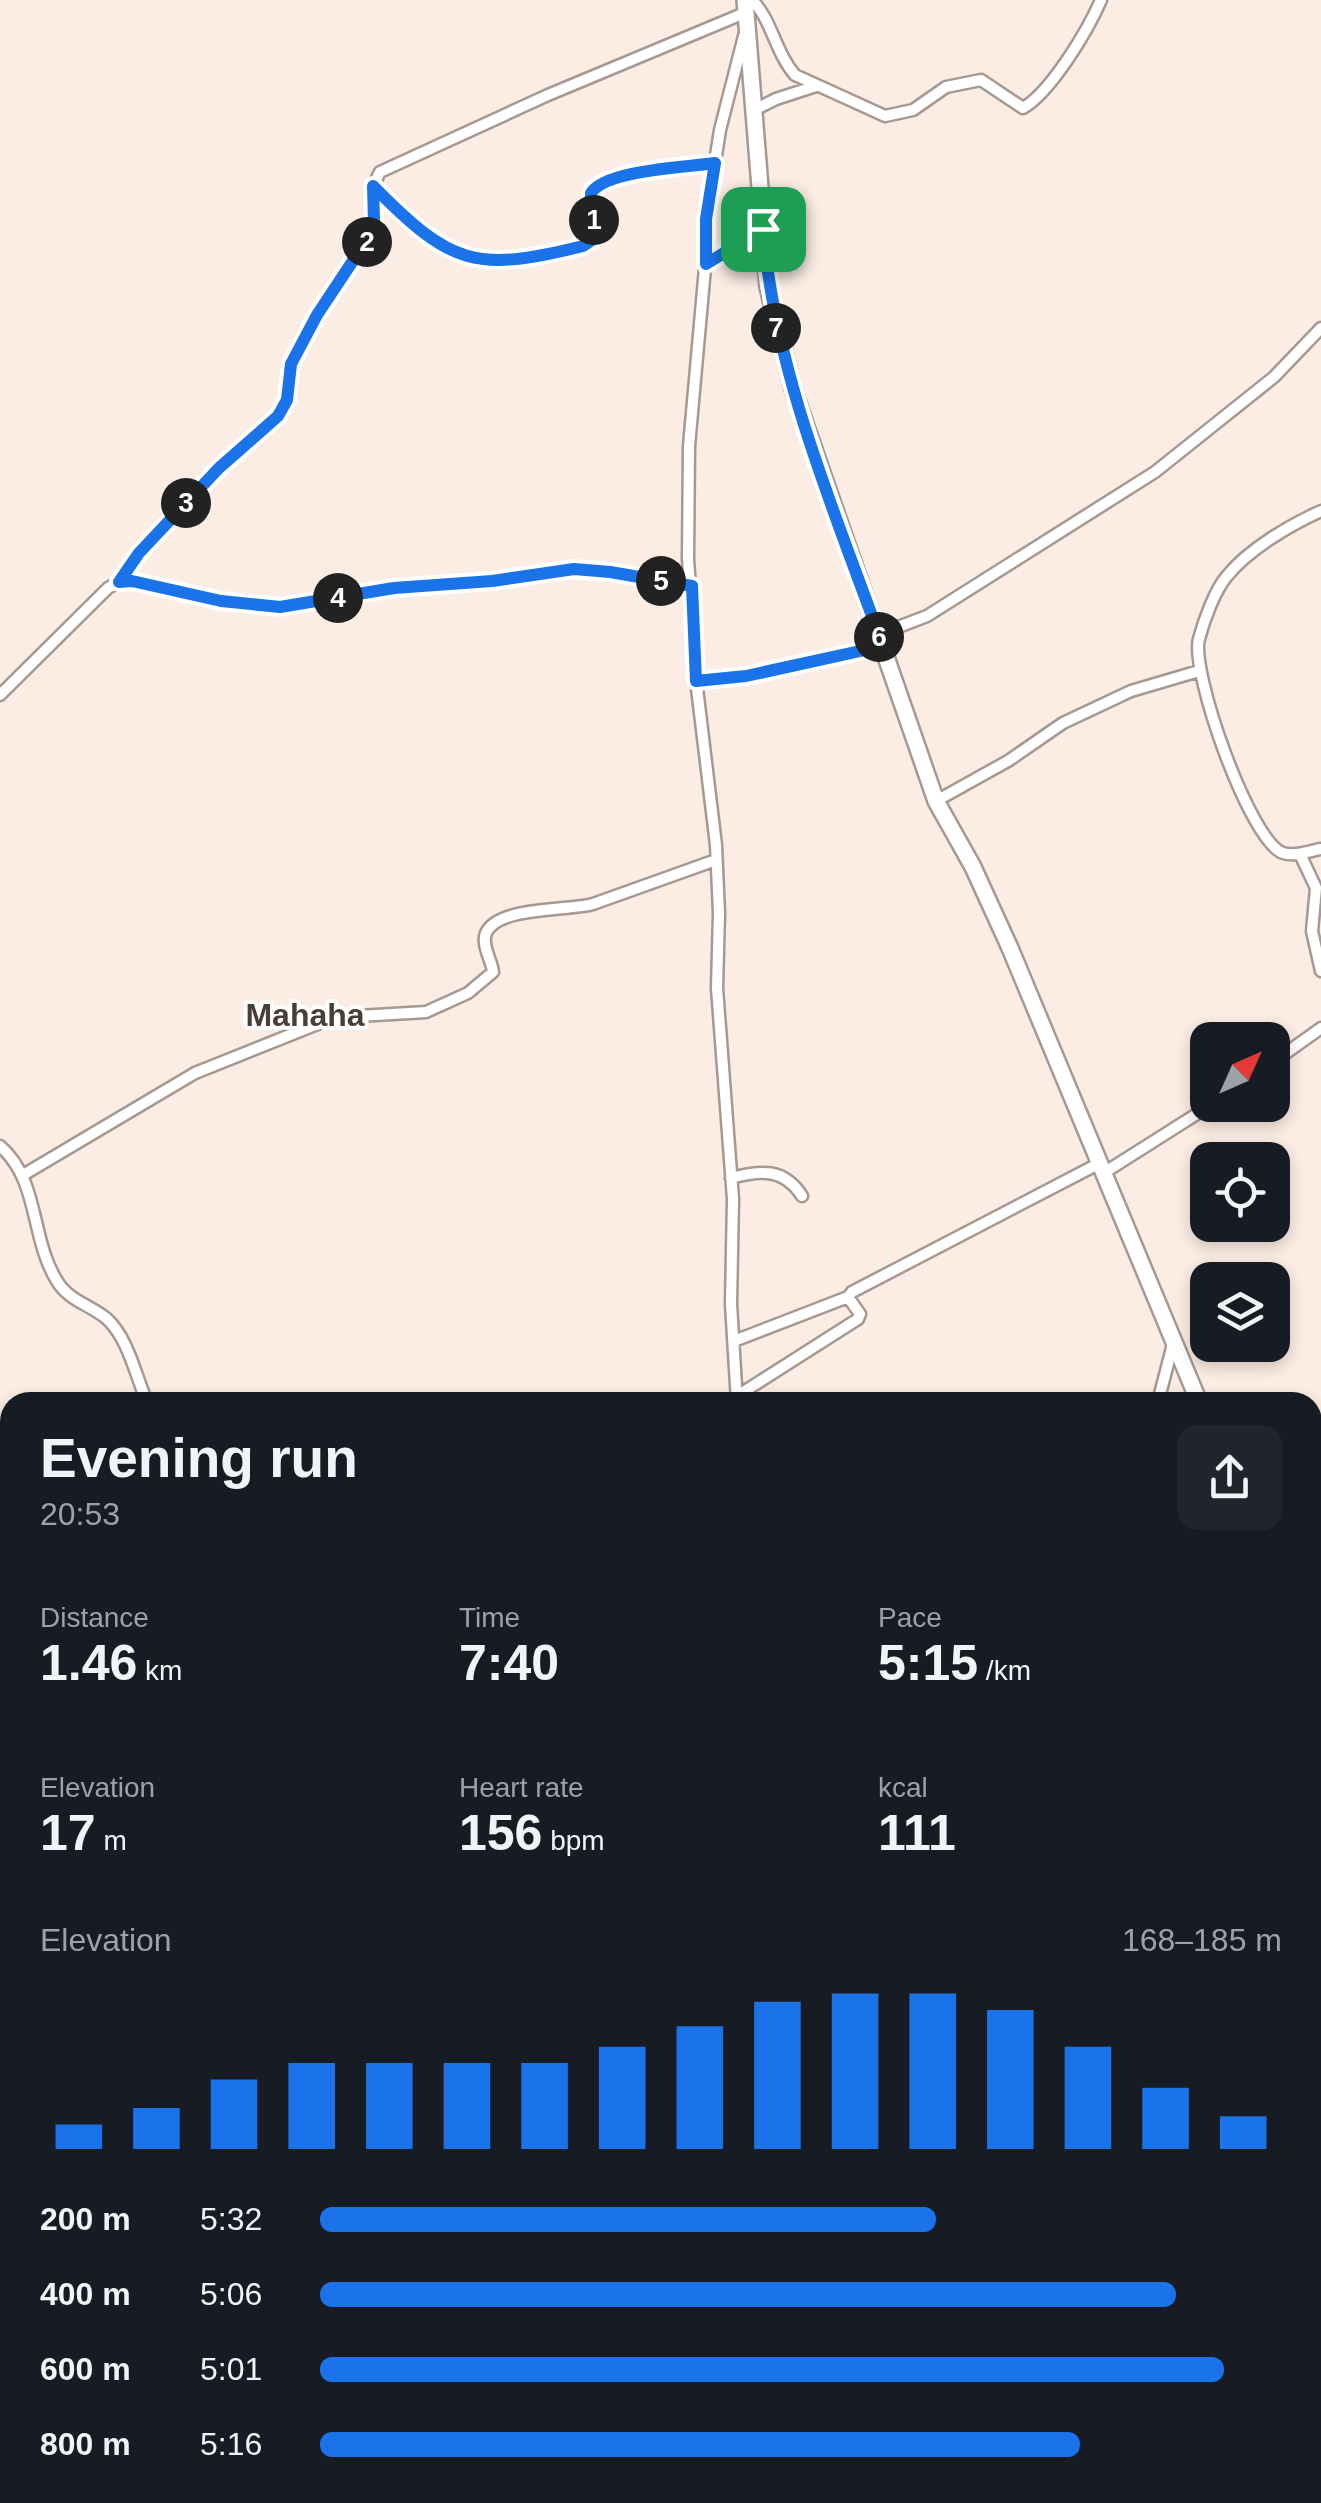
<!DOCTYPE html>
<html lang="en">
<head>
<meta charset="utf-8">
<style>
  body { margin:0; font-family:Arial,sans-serif; background:#20242c; color:#f1f3f6; height:100vh; display:flex; flex-direction:column; font-size:38px; white-space:nowrap }
  * { box-sizing:border-box; margin:0 }
  p { font-size:32px; color:#9ea1a6 }
  .icon { flex:none; width:55px; height:55px; fill:none; stroke:currentColor; stroke-width:2; stroke-linecap:round; stroke-linejoin:round }
  .map { position:relative; flex:1; overflow:hidden }
  .panel { position:absolute; left:0px; top:1392px; width:1322px; height:1112px; display:flex; flex-direction:column; background:#171b24; border-radius:30px 30px 0 0; box-shadow:0 5px 15px #0003 }
  .panel>* { flex:none }
  .needle { width:65px; rotate:45deg }
  .buttons { position:absolute; left:1190px; top:1022px; display:grid; gap:20px }
  .buttons a { display:grid; place-items:center; width:100px; height:100px; border-radius:20px; background:#171b24; box-shadow:0 5px 15px #0003; font-size:50px }
  .pin { position:absolute; display:grid; place-items:center; width:85px; height:85px; color:#fff; margin:-42px; border-radius:20px; box-shadow:0 5px 15px #0006 }
  .km { position:absolute; width:50px; height:50px; margin:-25px; border-radius:50%; background:#222; color:#fff; font-size:28px; line-height:50px; text-align:center }
  .round { display:grid; place-items:center; flex:none; width:105px; height:105px; border-radius:20px; background:#20242c }
  .overview { display:flex; align-items:center; justify-content:space-between; height:170px; padding:0 40px }
  h1 { font-size:55px; font-weight:800; line-height:75px }
  .metrics { display:grid; grid-template-columns:repeat(3,1fr); gap:15px; height:170px; padding:10px 40px }
  .metrics div { display:grid; align-content:center }
  .metrics b { font-size:50px; font-weight:800 }
  .metrics small { font-size:28px; font-weight:400 }
  .metrics p { font-size:28px }
  .chart { height:280px; padding:20px 40px }
  .chart p { display:flex; justify-content:space-between }
  .chart svg { width:100%; height:180px; margin-top:10px; stroke:#1a73e8; stroke-width:6 }
  ul { padding:0 40px; list-style:none; font-size:32px }
  li { display:grid; grid-template-columns:160px 120px 1fr; align-items:center; height:75px }
  li i { height:25px; border-radius:12px; background:#1a73e8 }
  .map>svg:first-child { display:block }
  .lines { fill:none; stroke-linecap:round; stroke-linejoin:round }
  .street-casing { stroke:#a69991; stroke-width:15 }
  .secondary-casing { stroke:#a69991; stroke-width:20 }
  .street { stroke:#fff; stroke-width:10 }
  .secondary { stroke:#fff; stroke-width:15 }
  .route-casing { stroke:#fff; stroke-width:20 }
  .route { stroke:#1a73e8; stroke-width:12 }
  .labels { text-anchor:middle; dominant-baseline:central; stroke-width:8; stroke-linejoin:round; paint-order:stroke }
  .quarter-label { font-size:32px; font-weight:bold; fill:#493e37; stroke:#fdfdfd }
</style>
</head>
<body>
<div class="map">
<svg width="1321" height="2503" viewBox="0 0 1321 2503">
  <rect width="100%" height="100%" fill="#fbede4"/>
  <g class="lines">
    <!-- street casing -->
    <g class="street-casing">
      <path id="street" d="M752,0c20,20 23,52 43,75l90,41 28,-6 33,-23 35,-7 42,28c28,-16 65,-78 78,-108
        M754,110l22,-11 40,-13
        M373,186c78,78 103,88 210,60l9,-6 -1,-47c14,-23 96,-26 124,-30
        M706,263l57,-34
        M1321,511c-31,14 -72,38 -94,65 -12,14 -23,44 -28,63 -9,32 51,203 84,214 12,4 26,-2 38,-4
        M119,582l20,-29 80,-86 60,-51 8,-16 4,-36 26,-49 54,-80c5,-22 -3,-43 9,-63l168,-77 199,-83
        M877,631l16,-2 34,-13 228,-144 119,-95 47,-49
        M697,681l48,-5 138,-30
        M0,695l108,-107 11,-6 13,-1 89,20 59,6 114,-19 98,-7 83,-12 35,2 82,15
        M936,801l72,-40 55,-38 68,-32 68,-20
        M1300,854l16,34 -4,43 9,40
        M1272,1063l49,-35
        M0,1146c40,35 30,92 57,135 11,19 33,24 49,37 22,19 30,59 41,84
        M1102,1174l109,-69
        M23,1175l172,-102 130,-52 17,-4 84,-5 42,-19 25,-21c-1,-11 -12,-27 -7,-39 12,-27 83,-22 107,-29l123,-44
        M731,1178c30,-8 53,-10 71,18
        M734,1341l114,-44
        M737,1396l121,-77 2,-5 -12,-17 4,-5 246,-128
        M737,1402l-6,-98 2,-105 -16,-211 2,-75 -3,-68 -19,-157 -9,-129 1,-113 17,-189v-38l14,-89 24,-94
        M1158,1402l15,-58
        M1312,1542l9,-8
        M1312,1630l9,-7
        M0,1636l10,-5
        M0,2069l10,-4
        M1312,2403l9,-6
        M700,2495l6,8
        M992,2495l6,8
        M306,2503l9,-8
        M577,2503l8,-8
        M834,2503l10,-8
        M1165,2503l14,-8"/>
    </g>
    <!-- secondary casing -->
    <g class="secondary-casing">
      <path id="secondary" d="M745,0l23,287 25,102 143,412 37,66 37,81 189,454
        M1312,1674l9,21"/>
    </g>
    <!-- street -->
    <use href="#street" class="street"/>
    <!-- secondary -->
    <use href="#secondary" class="secondary"/>
  </g>
  <g class="lines">
    <!-- route casing -->
    <g class="route-casing">
      <path id="route" d="M715,163l-9,56v45l57,-35c12,145 71,281 120,417l-137,30 -50,5 -4,-95 -82,-14 -36,-3 -82,12 -98,7 -114,19 -59,-6 -89,-20 -13,1 20,-29 80,-85 59,-52 9,-16 4,-36 26,-49 53,-80 4,-13 -1,-36c78,79 102,87 210,60l9,-6 -1,-47c14,-23 97,-26 124,-30z"/>
    </g>
    <!-- route -->
    <use href="#route" class="route"/>
  </g>
  <g class="labels">
    <!-- quarter labels -->
    <g class="quarter-label">
      <text x="305" y="1015">Mahaha</text>
    </g>
  </g>
</svg>
<div class="buttons">
<a><svg class="needle" viewBox="-14 -14 28 28"><path d="M0-13l5 13h-10z" fill="#e53935"/><path d="M0 13l5-13h-10z" fill="#9ea1a6"/></svg></a>
<a><svg class="icon" aria-label="locate" viewBox="0 0 24 24"><circle cx="12" cy="12" r="6"/><path d="M12 2v4M12 18v4M2 12h4M18 12h4"/></svg></a>
<a><svg class="icon" aria-label="layers" viewBox="0 0 24 24"><path d="M12 4l9 5-9 5-9-5zM3 14l9 5 9-5"/></svg></a>
</div>
<div class="pin" style="left:763px;top:229px;background:#1e9e55"><svg class="icon" aria-label="arrive" viewBox="0 0 24 24"><path d="M6 21V4h12l-3 4 3 4H6"/></svg></div>
<b class="km" style="left:594px;top:220px">1</b>
<b class="km" style="left:367px;top:242px">2</b>
<b class="km" style="left:186px;top:503px">3</b>
<b class="km" style="left:338px;top:598px">4</b>
<b class="km" style="left:661px;top:581px">5</b>
<b class="km" style="left:879px;top:637px">6</b>
<b class="km" style="left:776px;top:328px">7</b>
<section class="panel">
<div class="overview"><div><h1>Evening run</h1><p>20:53</p></div><a class="round"><svg class="icon" aria-label="share" viewBox="0 0 24 24"><path d="M12 15V3M7 8l5-5 5 5M5 13v7h14v-7"/></svg></a></div>
<div class="metrics">
<div><p>Distance</p><b>1.46<small> km</small></b></div>
<div><p>Time</p><b>7:40</b></div>
<div><p>Pace</p><b>5:15<small> /km</small></b></div>
</div>
<div class="metrics">
<div><p>Elevation</p><b>17<small> m</small></b></div>
<div><p>Heart rate</p><b>156<small> bpm</small></b></div>
<div><p>kcal</p><b>111</b></div>
</div>
<div class="chart"><p><span>Elevation</span>168–185 m</p>
<svg viewBox="0 0 160 44" preserveAspectRatio="none"><path d="M5 44V38M15 44V34M25 44V27M35 44V23M45 44V23M55 44V23M65 44V23M75 44V19M85 44V14M95 44V8M105 44V6M115 44V6M125 44V10M135 44V19M145 44V29M155 44V36"/></svg>
</div>
<ul>
<li><b>200 m</b>5:32<i style="width:64%"></i></li>
<li><b>400 m</b>5:06<i style="width:89%"></i></li>
<li><b>600 m</b>5:01<i style="width:94%"></i></li>
<li><b>800 m</b>5:16<i style="width:79%"></i></li>
</ul>
</section>
</div>
</body>
</html>
